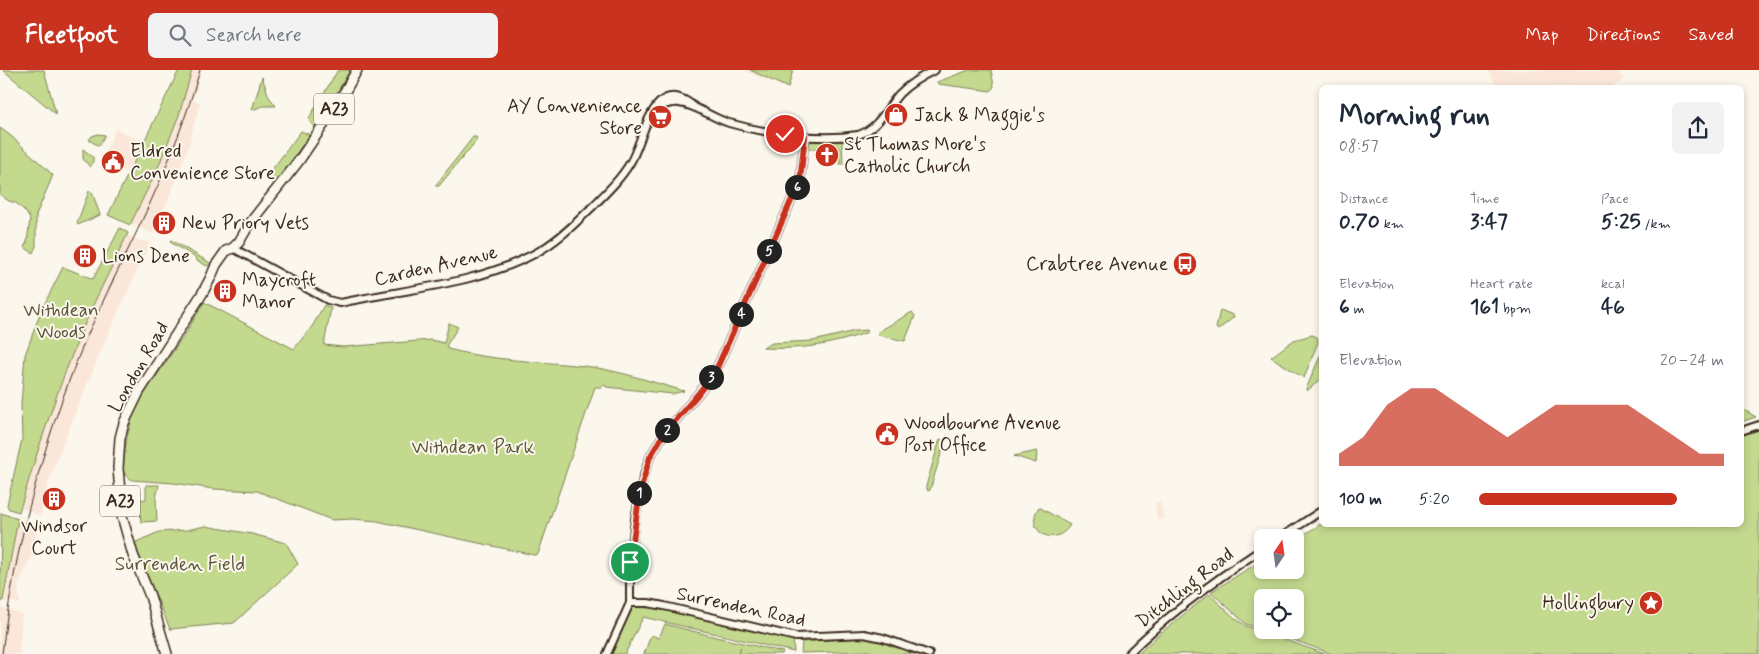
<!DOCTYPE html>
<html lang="en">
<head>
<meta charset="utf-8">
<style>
  body { margin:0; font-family:Mynerve,sans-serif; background:#f2f2f3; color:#1f2937; height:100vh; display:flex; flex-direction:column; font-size:19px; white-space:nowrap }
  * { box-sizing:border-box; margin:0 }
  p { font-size:16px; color:#747a83 }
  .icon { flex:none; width:28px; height:28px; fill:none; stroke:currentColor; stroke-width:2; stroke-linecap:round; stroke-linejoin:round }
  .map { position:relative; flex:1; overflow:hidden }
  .details { position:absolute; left:1319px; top:15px; width:425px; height:442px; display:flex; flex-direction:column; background:#fff; border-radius:8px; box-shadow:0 2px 8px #0003 }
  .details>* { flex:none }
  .needle { width:32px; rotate:13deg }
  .controls { position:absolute; left:1254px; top:459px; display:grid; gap:10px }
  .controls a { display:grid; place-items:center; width:50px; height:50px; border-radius:8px; background:#fff; box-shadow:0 2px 8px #0003; font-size:25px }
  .pin { position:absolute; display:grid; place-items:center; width:42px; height:42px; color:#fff; margin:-21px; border:2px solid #fff; border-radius:50%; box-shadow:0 1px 5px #0007 }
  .km { position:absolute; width:25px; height:25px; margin:-12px; border-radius:50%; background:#222; color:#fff; font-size:14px; line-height:25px; text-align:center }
  .round { display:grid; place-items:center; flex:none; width:52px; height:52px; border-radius:8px; background:#f2f2f3 }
  .head { display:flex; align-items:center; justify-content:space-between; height:85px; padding:0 20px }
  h1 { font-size:28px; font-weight:800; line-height:38px }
  .figures { display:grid; grid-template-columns:repeat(3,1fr); gap:8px; height:85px; padding:5px 20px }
  .figures div { display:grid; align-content:center }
  .figures b { font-size:21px; font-weight:800 }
  .figures small { font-size:14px; font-weight:400 }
  .figures p { font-size:14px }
  .chart { height:140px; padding:10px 20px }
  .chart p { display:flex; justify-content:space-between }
  .chart svg { width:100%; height:90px; margin-top:5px; fill:#c8321e; opacity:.7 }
  ul { padding:0 20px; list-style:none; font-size:16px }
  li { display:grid; grid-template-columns:80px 60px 1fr; align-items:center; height:38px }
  li i { height:12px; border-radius:6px; background:#c8321e }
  header { display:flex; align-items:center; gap:30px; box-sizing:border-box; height:70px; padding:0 25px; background:#c8321e; color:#fff }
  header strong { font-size:24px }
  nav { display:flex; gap:28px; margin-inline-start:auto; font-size:18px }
  .search { width:350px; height:45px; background:#f2f2f3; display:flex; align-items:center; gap:12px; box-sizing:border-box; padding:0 18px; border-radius:8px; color:#747a83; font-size:19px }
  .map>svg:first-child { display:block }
  .built { fill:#fae7d9 }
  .green { fill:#c3d98e; stroke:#7f8256 }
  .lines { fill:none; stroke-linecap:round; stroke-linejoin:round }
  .minor-casing { stroke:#3b2a1e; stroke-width:10 }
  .highway-casing { stroke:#3b2a1e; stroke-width:12 }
  .minor { stroke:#fbf7ec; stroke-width:6 }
  .highway { stroke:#fbf7ec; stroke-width:9 }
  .rail { stroke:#3b2a1e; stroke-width:1 }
  .route-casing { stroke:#fff; stroke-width:10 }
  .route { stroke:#c8321e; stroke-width:6 }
  .labels { text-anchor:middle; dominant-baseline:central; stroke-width:4; stroke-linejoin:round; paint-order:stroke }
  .shield { fill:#fbf7ec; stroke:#75685c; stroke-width:1 }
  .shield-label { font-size:18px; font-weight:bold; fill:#3b2a1e }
  .poi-label { font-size:19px; fill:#3b2a1e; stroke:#fbf7ec; text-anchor:start }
  .street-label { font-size:19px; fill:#3b2a1e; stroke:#fbf7ec }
  .park-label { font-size:19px; fill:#5d563a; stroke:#fbf7ec }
</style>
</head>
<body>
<header>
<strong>Fleetfoot</strong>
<div class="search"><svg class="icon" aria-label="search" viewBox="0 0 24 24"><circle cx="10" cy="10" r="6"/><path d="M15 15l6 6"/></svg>Search here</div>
<nav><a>Map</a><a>Directions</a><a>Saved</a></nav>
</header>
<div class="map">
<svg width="1759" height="584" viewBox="0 0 1759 584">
  <rect width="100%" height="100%" fill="#fbf7ec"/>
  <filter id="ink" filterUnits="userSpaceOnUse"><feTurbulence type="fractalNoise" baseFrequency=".02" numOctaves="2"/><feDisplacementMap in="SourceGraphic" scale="10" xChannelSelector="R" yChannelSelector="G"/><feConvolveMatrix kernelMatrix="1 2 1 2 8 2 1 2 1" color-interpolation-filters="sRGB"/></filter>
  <g filter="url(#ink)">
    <!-- built -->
    <path class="built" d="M191,0h11l-9,30 7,3 -11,41 -15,42 -21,48 -23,-11z
      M744,0h49l-4,19 -40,-16z
      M1488,0h128l8,9 -11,8h-116z
      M116,59l28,13 -15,31 -7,-3 -1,3 -21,-10z
      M127,165l13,6 10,1 -46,102 -39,94 -16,43 -9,35 -23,-10 37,-136z
      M1160,432l4,16 -6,3 -3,-18z
      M16,450h11l10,3 1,3 -7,31 -13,28 2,18 -19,-2z
      M0,537l22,7 -3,40h-19z"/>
    <!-- green -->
    <path class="green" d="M3,0h41l12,44z
      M179,0h13l-13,45 -22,55 -27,55 -22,-10z
      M338,0h12l-33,57c-5,-1 -7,-3 -8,-9z
      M750,0h43l-5,18z
      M969,0h22l3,16 -3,5 -53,-7 -1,-2z
      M262,7l7,20 7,9h-13l-11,4z
      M0,58l11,8 42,39 -17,40v31l-3,7 -9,-6 3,-5 3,-23 -5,-8 -9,-8 -7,-2 -9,-6z
      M301,61l9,4 -34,47 -8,-7z
      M98,64l7,1 -6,11 -10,-6 3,-4z
      M473,67h3l1,3 -38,46h-4z
      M812,71h30l1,23h-3l-1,-16 -30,1v-6z
      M83,79l10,8v4l-3,6 -7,-8z
      M89,121l3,1 8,23 -22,10 -1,-2z
      M120,158l8,5c-14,31 -31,61 -44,93 -26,60 -46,123 -65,186l-10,-3 -2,-4 15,-66 -1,-35 4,-49 16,-44 22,-44 30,12z
      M171,170l41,24 -5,2 -11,-6v-2c-9,-6 -17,-10 -26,-16z
      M204,232l90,47 19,-24 11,-20 7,3 -7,37 19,2 88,-7 13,3 5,-20 9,4 -12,19 2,3c44,12 91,12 136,17 34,4 68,16 100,25l-12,3 -66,-7 -1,-2h-2l-2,2h-6l-57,167 -4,1 -157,-34 -24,-2 -21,1 -75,-29 -43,-2 -41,-6 -41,-3 -7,-5 -2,-6 3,-28 6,-23 11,-22 44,-65z
      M1220,240l13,5 1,2 -16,13 -2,-2z
      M912,242l3,4 -10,25 -27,-6v-3z
      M867,260l1,2c-35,13 -68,18 -105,16l9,-5 41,-2 42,-10z
      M1312,265l5,2 1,5 -14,36 -33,-21 23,-17z
      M1321,284v25l-14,12 -1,-2z
      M1741,338l15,9 -15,5z
      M1759,359v225h-427l-66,-24h29v-32h-33v31l-16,-5 -35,-32 51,-32v10h33v-30l26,-16 420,1v-89z
      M940,369l5,2 -15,49 -2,1 -2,-5z
      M1037,381l-1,12 -22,-7z
      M146,415h13l-3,13 1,23 -16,1 -2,-22 7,-1z
      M1039,437l31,18c-16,25 -47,5 -31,-18z
      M1,443l17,6 -15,81 -2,3h-1z
      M205,456l47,8 34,9 12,21 -64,59 -64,6 -36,-86 25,-11 28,-2z
      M1209,524l27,25 10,7 79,28h-187l19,-18z
      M631,537c53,1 110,20 162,32l1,13 -151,-35 -18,37h-15z
      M665,554l55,14 63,14 -1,2h-43l2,-7 -3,7h-94l7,-19 8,3z
      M865,567l31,9 22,8h-39l-10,-3 -68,2 1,-11z"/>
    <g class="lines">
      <!-- minor casing -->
      <g class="minor-casing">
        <path id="minor" d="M654,42c7,-6 16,-10 25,-9 18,2 33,15 50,20 38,11 89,18 129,12 20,-6 28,-26 41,-41 10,-10 23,-18 36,-24
          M233,178l95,52 12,3c64,-14 135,-18 194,-49 21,-11 39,-28 56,-45 14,-14 30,-29 40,-46 15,-24 22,-93 66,-55
          M1741,361l18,-6
          M1280,468l41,-27
          M630,533h18l16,3 132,31 68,-3 19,4 46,16
          M607,584l23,-51v-41l5,-43 8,-41 7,-21 13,-22 35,-41 18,-24 84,-189 5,-45
          M1128,584c40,-40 87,-74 134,-105"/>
      </g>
      <!-- highway casing -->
      <g class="highway-casing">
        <path id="highway" d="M167,584l-17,-58 -17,-41 -11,-39 -4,-48 2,-30 4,-15 15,-31 63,-98 9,-17 5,-12 10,-14 7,-3 6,-6 11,-19 48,-61 41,-60 18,-32"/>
      </g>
      <!-- minor -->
      <use href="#minor" class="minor"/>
      <!-- highway -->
      <use href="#highway" class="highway"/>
      <!-- rail -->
      <path class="rail" d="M2,584c12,-105 40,-208 80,-306 21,-50 47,-98 69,-147 19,-42 36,-86 49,-131"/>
    </g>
  </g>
  <g class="lines" filter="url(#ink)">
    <!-- route casing -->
    <g class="route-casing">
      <path id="route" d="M630,492l10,-71 10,-34 13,-22 35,-41 18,-24 84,-189 5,-45 -20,-2"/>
    </g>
    <!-- route -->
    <use href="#route" class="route"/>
  </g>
  <!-- icons -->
  <defs>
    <g id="shop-disc" transform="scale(1.25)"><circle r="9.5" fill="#c8321e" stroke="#fbf7ec"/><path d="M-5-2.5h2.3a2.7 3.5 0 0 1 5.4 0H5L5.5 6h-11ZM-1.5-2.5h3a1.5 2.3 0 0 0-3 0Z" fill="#fff"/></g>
    <g id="supermarket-disc" transform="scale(1.25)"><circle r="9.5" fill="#c8321e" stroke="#fbf7ec"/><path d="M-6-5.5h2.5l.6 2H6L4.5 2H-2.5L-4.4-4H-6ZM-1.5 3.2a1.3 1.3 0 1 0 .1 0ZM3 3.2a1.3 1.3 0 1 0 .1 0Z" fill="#fff"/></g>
    <g id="church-disc" transform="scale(1.25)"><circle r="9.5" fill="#c8321e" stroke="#fbf7ec"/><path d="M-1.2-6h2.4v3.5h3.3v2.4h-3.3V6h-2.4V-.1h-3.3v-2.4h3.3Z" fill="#fff"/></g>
    <g id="civic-disc" transform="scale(1.25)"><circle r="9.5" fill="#c8321e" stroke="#fbf7ec"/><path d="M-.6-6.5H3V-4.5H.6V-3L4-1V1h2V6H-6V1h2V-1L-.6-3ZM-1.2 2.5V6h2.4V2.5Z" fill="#fff"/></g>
    <g id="building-disc" transform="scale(1.25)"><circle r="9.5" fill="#c8321e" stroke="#fbf7ec"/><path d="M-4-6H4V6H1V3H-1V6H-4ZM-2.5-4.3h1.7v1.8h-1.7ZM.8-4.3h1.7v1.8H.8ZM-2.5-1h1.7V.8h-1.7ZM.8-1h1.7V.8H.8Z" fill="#fff"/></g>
    <g id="bus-disc" transform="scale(1.25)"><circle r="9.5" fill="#c8321e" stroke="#fbf7ec"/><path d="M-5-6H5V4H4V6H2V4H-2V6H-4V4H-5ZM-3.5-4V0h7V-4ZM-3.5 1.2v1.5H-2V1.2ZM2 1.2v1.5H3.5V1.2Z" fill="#fff"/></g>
    <g id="sight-disc" transform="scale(1.25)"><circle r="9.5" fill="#c8321e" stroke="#fbf7ec"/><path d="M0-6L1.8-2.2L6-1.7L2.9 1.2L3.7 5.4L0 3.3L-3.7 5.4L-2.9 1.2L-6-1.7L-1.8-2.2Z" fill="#fff"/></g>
  </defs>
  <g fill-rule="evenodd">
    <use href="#shop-disc" x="896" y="45"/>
    <use href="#supermarket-disc" x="660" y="47"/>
    <use href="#church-disc" x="827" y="85"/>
    <use href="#civic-disc" x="113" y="92"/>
    <use href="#building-disc" x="164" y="153"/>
    <use href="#building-disc" x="85" y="186"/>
    <use href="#bus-disc" x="1185" y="194"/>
    <use href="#building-disc" x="225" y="221"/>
    <use href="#civic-disc" x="887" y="364"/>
    <use href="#building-disc" x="54" y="429"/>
    <use href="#sight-disc" x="1651" y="533"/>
  </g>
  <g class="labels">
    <!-- shield labels -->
    <g class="shield">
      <rect x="314" y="23.5" width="40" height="31" rx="4"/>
      <rect x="100" y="415.5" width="40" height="31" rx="4"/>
    </g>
    <g class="shield-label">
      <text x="334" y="39">A23</text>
      <text x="120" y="431">A23</text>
    </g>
    <!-- poi labels -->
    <g class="poi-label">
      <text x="642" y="36" text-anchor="end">AY Convenience<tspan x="642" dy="22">Store</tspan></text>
      <text x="914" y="45">Jack &amp; Maggie's</text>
      <text x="844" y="74">St Thomas More's<tspan x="844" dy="22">Catholic Church</tspan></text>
      <text x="130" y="81">Eldred<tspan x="130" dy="22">Convenience Store</tspan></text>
      <text x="182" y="153">New Priory Vets</text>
      <text x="102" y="186">Lions Dene</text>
      <text x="1168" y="194" text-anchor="end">Crabtree Avenue</text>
      <text x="242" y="210">Maycroft<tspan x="242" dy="22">Manor</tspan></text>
      <text x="904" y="353">Woodbourne Avenue<tspan x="904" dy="22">Post Office</tspan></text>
      <text x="54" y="456" text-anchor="middle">Windsor<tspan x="54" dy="22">Court</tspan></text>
      <text x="1634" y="533" text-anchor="end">Hollingbury</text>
    </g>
    <!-- street labels -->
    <g class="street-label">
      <text transform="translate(436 196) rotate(-13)">Carden Avenue</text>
      <text transform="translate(139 297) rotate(-60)">London Road</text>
      <text transform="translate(1185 518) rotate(-38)">Ditchling Road</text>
      <text transform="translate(741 537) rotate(12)">Surrenden Road</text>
    </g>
    <!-- park labels -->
    <g class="park-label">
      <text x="61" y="240">Withdean<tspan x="61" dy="22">Woods</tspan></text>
      <text x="473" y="377">Withdean Park</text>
      <text x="180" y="494">Surrenden Field</text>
    </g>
  </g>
</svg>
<div class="controls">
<a><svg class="needle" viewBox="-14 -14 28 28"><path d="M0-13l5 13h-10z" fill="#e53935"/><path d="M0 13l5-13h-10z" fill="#747a83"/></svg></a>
<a><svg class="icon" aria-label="locate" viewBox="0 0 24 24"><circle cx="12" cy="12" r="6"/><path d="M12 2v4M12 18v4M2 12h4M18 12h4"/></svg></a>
</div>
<div class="pin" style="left:630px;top:492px;background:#1e9e55"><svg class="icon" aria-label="arrive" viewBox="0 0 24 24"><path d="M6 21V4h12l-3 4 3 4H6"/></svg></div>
<div class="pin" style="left:785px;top:64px;background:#d93025"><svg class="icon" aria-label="check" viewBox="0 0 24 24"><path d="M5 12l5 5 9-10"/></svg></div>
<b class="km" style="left:639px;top:423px">1</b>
<b class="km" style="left:667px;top:360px">2</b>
<b class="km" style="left:711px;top:307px">3</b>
<b class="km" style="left:741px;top:244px">4</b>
<b class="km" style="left:769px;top:181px">5</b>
<b class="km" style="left:797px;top:117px">6</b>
<section class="details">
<div class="head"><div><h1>Morning run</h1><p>08:57</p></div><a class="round"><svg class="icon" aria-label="share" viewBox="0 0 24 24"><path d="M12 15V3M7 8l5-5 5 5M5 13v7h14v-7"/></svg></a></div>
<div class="figures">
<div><p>Distance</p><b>0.70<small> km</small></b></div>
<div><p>Time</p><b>3:47</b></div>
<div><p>Pace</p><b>5:25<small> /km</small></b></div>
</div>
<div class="figures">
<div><p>Elevation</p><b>6<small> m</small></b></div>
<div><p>Heart rate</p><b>161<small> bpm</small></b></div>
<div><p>kcal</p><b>46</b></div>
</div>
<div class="chart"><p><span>Elevation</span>20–24 m</p>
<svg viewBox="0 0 160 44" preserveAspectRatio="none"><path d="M0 44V38L10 30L20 14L30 6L40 6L50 14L60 22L70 30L80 22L90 14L100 14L110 14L120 14L130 22L140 30L150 38L160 38V44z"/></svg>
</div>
<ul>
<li><b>100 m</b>5:20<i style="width:81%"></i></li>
</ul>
</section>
</div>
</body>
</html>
